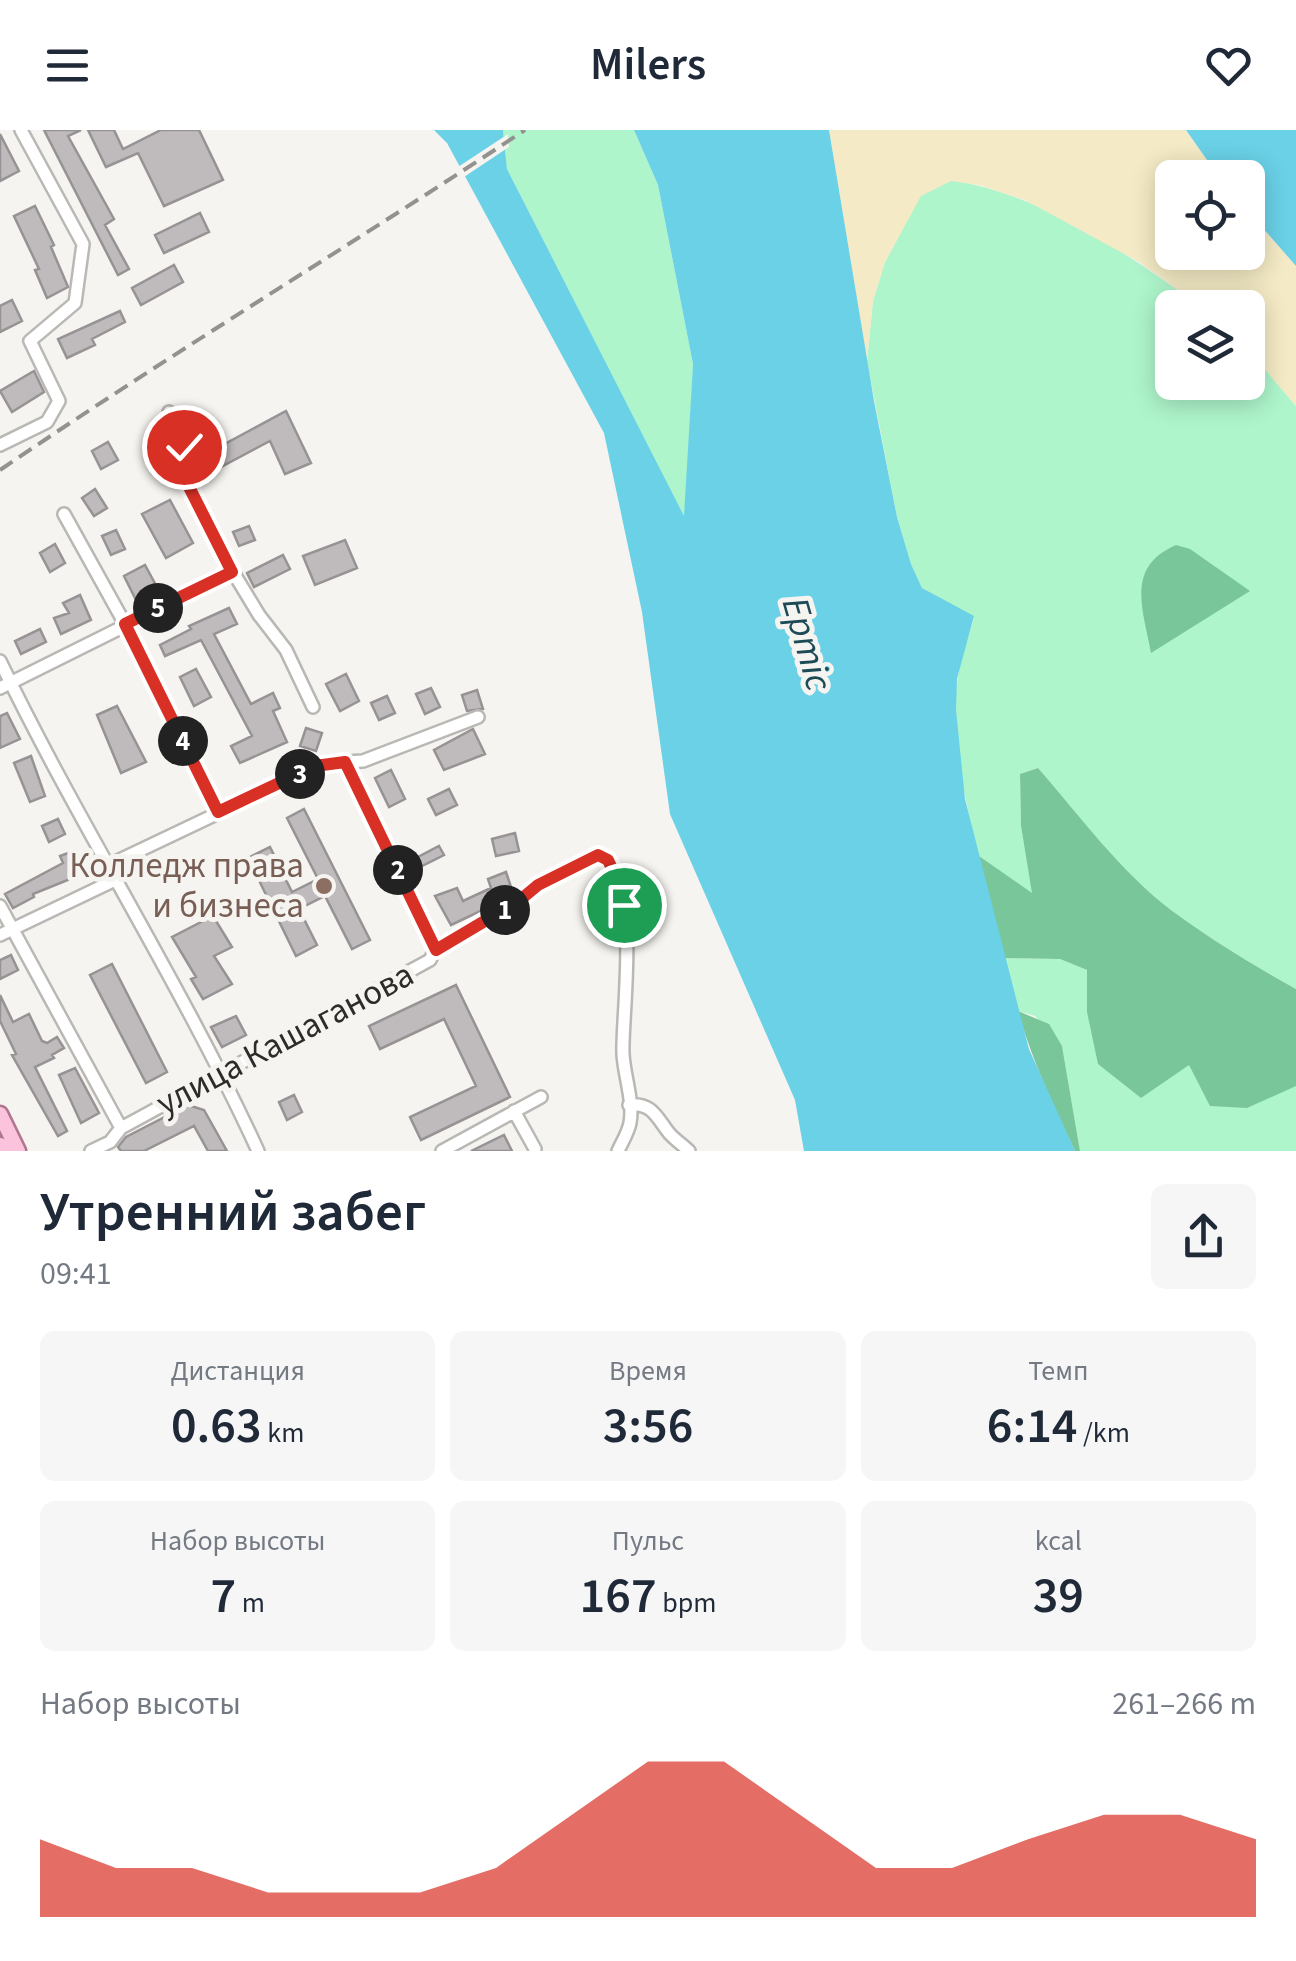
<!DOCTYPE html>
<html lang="ru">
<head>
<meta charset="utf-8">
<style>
  body { margin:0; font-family:"Source Sans 3",sans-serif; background:#f6f6f7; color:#1f2937; height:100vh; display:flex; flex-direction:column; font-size:38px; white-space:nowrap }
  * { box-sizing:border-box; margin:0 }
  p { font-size:32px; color:#747a83 }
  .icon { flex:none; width:55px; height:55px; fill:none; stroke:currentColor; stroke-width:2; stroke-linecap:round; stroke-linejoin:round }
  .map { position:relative; height:1021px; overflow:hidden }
  .sheet { display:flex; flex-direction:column; background:#fff; flex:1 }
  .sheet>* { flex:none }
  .tools { position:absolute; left:1155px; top:30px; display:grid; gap:20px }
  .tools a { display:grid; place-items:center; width:110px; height:110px; border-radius:15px; background:#fff; box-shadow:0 5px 25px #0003; font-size:50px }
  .pin { position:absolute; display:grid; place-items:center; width:85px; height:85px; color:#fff; margin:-42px; border:5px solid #fff; border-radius:50%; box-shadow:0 2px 10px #0007 }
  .km { position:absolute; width:50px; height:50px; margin:-25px; border-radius:50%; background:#222; color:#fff; font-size:28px; line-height:50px; text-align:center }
  .round { display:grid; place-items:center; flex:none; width:105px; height:105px; border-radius:15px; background:#f6f6f7 }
  .headline { display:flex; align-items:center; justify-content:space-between; height:170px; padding:0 40px }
  h1 { font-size:55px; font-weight:600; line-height:75px }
  .stats { display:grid; grid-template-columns:repeat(3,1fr); gap:15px; height:170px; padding:10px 40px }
  .stats div { display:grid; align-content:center; border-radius:15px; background:#f6f6f7; text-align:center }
  .stats b { font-size:50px; font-weight:600 }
  .stats small { font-size:28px; font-weight:400 }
  .stats p { font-size:28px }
  .chart { height:280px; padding:20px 40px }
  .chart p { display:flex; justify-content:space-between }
  .chart svg { width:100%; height:180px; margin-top:10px; fill:#d93025; opacity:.7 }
  header { display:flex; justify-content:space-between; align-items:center; height:130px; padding:0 40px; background:#fff; font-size:45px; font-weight:600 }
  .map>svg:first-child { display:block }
  .green { fill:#aef5cb }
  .forest { fill:#79c69a }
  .sand { fill:#f4eac5 }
  .water { fill:#6ad1e7 }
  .pier { fill:#f5f4f0 }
  .building { fill:#bfbabc; stroke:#979394; stroke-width:2.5 }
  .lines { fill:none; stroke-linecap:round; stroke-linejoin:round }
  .minor-casing { stroke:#bab8b4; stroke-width:16 }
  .major-casing { stroke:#b2758e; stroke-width:19 }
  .minor { stroke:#fff; stroke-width:11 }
  .major { stroke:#fbc4dc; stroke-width:14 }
  .rail { stroke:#93928f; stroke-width:4; stroke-dasharray:15 8; stroke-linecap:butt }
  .route-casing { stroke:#fff; stroke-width:20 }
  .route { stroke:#d93025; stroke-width:12 }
  .education-dot { fill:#8d6e63; stroke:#f5f4f0; stroke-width:4 }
  .labels { text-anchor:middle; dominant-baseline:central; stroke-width:10; stroke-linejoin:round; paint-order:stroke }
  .education-label { font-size:35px; fill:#785e54; stroke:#f5f4f0; text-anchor:end }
  .street-label { font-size:35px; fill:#2d2c2b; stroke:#f5f4f0 }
  .water-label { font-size:38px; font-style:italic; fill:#1d4b55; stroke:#f5f4f0 }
</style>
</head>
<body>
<header><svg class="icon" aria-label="menu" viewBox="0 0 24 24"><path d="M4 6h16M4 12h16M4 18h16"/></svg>Milers<svg class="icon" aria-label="heart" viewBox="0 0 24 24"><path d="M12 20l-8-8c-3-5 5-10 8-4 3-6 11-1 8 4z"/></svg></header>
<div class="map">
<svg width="1296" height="1021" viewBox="0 0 1296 1021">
  <rect width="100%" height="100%" fill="#f5f4f0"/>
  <!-- green -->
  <path class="green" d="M503,0h131l24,55 35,179 -8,155 -178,-350z
    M951,50c93,15 176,73 250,127l-29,1v74h76v-33l48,57v583c-43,-24 -86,-50 -125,-79 -51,-39 -91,-94 -133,-142l-18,6 1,52 12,69 -54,-39c-13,-53 -31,-125 -21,-179 3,-20 11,-40 16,-60l-52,-29 -11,-24 -14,-47 -30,-156 6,-60 12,-39 36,-67z
    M1004,828l56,1 27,11v42l103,53 98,22 8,-1v65h-216l-18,-105 -27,-30 -17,-5z"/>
  <!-- forest -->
  <path class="forest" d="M1176,415l14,4 60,42 -99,62c-8,-44 -26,-86 25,-108z
    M1038,638c42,48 82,103 133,142 39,29 82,55 125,79v97l-49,22 -37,-2 -21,-41 -48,33 -43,-34 -11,-52v-42l-27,-11 -56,-1 -25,-102 53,37 -11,-67 -1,-52z
    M1018,881l31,13 13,22 18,105h-5c-22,-46 -43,-91 -57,-140z"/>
  <!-- sand -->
  <path class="sand" d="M829,0h357l33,47 -47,1v74h76v-41l48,55v140l-48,-57v-41l-47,-1 -62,-45 -114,-62 -46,-15 -28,-4 -30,15 -36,66 -12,39 -6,60z"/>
  <!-- water -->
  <path class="water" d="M434,0h69l4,39 177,347 9,-152 -35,-179 -24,-55h195l45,271 23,116 14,47 11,24 52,28 -17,63 -1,31 9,89 64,250 46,102h-271l-9,-51 -125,-286 -28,-202 -38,-179 -157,-290z
    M1186,0h110v136l-48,-55v-33l-29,-1z"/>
  <!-- pier -->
  <path class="pier" d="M508,4l1,13 -48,32 -6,-10z"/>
  <!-- building -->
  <path class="building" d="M44,0h37l-13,6 46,83 -9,6 24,44 -11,6z
    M88,0h26l9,19 38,-19h38l24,50 -59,26 -26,-53 -32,14z
    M0,4l19,37 -19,10z
    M35,76l19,39 -3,2 17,40 -21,11 -12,-28 4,-1 -25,-53z
    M200,83l9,19 -45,21 -9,-18z
    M174,135l9,17 -42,23 -9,-17z
    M12,170l10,21 -22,11v-26z
    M120,181l5,11 -33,17 3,6 -28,13 -9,-19z
    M34,241l10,21 -32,20 -12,-21z
    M286,281l25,52 -26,11 -15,-33 -53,28 -9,-16z
    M108,312l10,18 -17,9 -9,-18z
    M95,359l12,19 -13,8 -12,-18z
    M170,370l23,43 -27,15 -24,-44z
    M249,396l6,14 -16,6 -6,-14z
    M116,400l9,19 -14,6 -9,-19z
    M345,410l12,28 -42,17 -12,-29z
    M55,414l10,19 -15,9 -10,-19z
    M283,425l7,14 -36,18 -7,-14z
    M145,435l13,24 -22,11 -12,-24z
    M80,465l11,25 -30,14 -7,-16 15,-5 -6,-10z
    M229,478l8,16 -23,10 37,70 22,-11 7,15 -7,3 14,31 -47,21 -9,-17 21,-10 -51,-96 -36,16 -5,-11 31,-16 -2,-3z
    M40,499l6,13 -25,12 -6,-13z
    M196,539l15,28 -17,9 -14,-29z
    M346,544l13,27 -19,10 -14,-27z
    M431,558l9,19 -15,7 -9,-20z
    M477,560l6,19 -16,2 -5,-16z
    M387,566l8,17 -16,7 -8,-17z
    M117,576l29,56 -25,11 -24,-58z
    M7,583l13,26 -20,9v-32z
    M306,598l16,5 -6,18 -16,-5z
    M473,599l12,25 -41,16 -10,-20z
    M31,626l14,40 -15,6 -16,-39z
    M391,640l14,29 -16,8 -14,-29z
    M449,659l8,16 -21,10 -8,-16z
    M304,679l66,131 -18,9 -27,-53 -26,13 18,36 -21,11 -48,-98 22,-11 22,45 26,-13 -31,-61z
    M58,689l7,15 -16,8 -7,-16z
    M515,703l4,18 -23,5 -4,-17z
    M439,716l5,9 -24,12 -4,-9z
    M76,720l9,23 -52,21 1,3 -21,11 -8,-14 58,-31 -3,-7z
    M506,742l6,18 -29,10 4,8 -36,17 -16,-29 22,-8 6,13 28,-13 -3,-9z
    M213,786l19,31 -18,9 18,28 -29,15 -12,-20 5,-2 -24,-40z
    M11,825l7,15 -18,9v-19z
    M112,834l55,108 -21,11 -56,-108z
    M456,855l54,112 -89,43 -11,-23 66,-31 -32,-67 -64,30 -11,-23z
    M0,865l13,27 16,-8 13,27 5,2 10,-6 7,11 -12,7 2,3 -19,9 32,64 -9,5 -46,-81 4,-1 -16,-33z
    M236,886l10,19 -24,12 -11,-20z
    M75,938l24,45 -18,10 -22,-48z
    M294,965l8,17 -15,8 -8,-18z
    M188,975l16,5 23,41h-19l-14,-25 -50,25h-23l-3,-4 8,-10z
    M504,1005l8,16h-41z"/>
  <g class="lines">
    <!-- minor casing -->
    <g class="minor-casing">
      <path id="minor" d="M169,282l15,32 -2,29 51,99 26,43 27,35 27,57
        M0,315l47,-23 12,-21 -29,-60 45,-38 8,-59 -62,-114
        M64,384l61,110 93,188
        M0,531c80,166 181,322 258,490
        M0,558l233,-116
        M345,632l18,-1 115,-44
        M0,776l121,222
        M0,805l115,-55
        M435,820l85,-50 18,-15 60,-30c46,12 23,162 25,199 1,21 11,48 7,69 -2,10 -8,19 -12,28
        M629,975c23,-3 28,13 40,28 6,7 14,12 20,18
        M514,981l21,38
        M91,1021l19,-9 11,-14 309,-168 5,-10 -90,-188 -30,5 -208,99
        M442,1021l99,-54"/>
    </g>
    <!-- major casing -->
    <g class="major-casing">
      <path id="major" d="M0,984l18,37
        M0,1015l3,6"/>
    </g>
    <!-- minor -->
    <use href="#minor" class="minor"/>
    <!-- major -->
    <use href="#major" class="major"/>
    <!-- rail -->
    <path class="rail" d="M0,340c172,-117 351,-225 525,-340"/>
  </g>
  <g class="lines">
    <!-- route casing -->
    <g class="route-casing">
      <path id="route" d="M184,317l-2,26 50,99 -107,52 93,188 97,-46 30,-4 91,188 84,-50 18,-15 60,-30 10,5 12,26 4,19"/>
    </g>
    <!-- route -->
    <use href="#route" class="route"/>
  </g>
  <!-- markers -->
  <circle class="education-dot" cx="324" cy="756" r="10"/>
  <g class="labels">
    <!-- education labels -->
    <g class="education-label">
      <text x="304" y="736">Колледж права<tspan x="304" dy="40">и бизнеса</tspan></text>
    </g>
    <!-- street labels -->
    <g class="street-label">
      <text transform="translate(285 909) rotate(-28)">улица Кашаганова</text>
    </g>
    <!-- water labels -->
    <g class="water-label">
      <text transform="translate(807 514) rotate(74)">Ертіс</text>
    </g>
  </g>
</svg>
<div class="tools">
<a><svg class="icon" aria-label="locate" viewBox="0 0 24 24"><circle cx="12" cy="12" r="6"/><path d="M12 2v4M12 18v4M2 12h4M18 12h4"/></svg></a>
<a><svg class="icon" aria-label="layers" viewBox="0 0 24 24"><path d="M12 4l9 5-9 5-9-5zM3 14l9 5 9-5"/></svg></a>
</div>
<div class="pin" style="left:624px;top:775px;background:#1e9e55"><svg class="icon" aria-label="arrive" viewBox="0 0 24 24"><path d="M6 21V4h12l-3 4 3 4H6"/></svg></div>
<div class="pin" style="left:184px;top:317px;background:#d93025"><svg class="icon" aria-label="check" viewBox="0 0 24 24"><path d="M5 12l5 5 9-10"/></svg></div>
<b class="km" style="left:505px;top:780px">1</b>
<b class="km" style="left:398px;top:740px">2</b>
<b class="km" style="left:300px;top:644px">3</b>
<b class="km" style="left:183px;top:611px">4</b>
<b class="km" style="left:158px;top:478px">5</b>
</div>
<section class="sheet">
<div class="headline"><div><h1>Утренний забег</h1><p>09:41</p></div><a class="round"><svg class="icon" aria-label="share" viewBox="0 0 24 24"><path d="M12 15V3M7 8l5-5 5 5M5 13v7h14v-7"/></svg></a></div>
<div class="stats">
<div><p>Дистанция</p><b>0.63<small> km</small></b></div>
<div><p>Время</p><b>3:56</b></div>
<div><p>Темп</p><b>6:14<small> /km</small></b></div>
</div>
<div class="stats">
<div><p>Набор высоты</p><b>7<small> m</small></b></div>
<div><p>Пульс</p><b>167<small> bpm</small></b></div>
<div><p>kcal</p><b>39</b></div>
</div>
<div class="chart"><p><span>Набор высоты</span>261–266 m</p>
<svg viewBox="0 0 160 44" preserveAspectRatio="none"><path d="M0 44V25L10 32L20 32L30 38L40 38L50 38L60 32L70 19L80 6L90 6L100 19L110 32L120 32L130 25L140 19L150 19L160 25V44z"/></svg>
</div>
</section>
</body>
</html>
